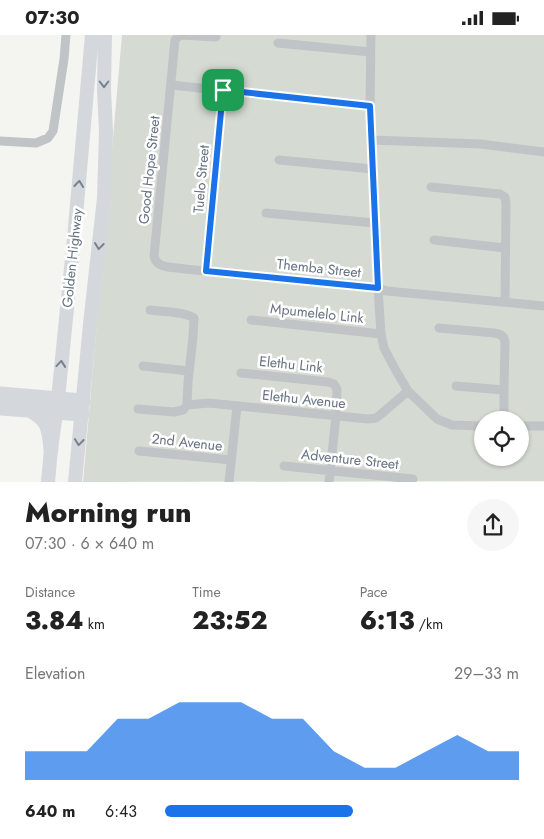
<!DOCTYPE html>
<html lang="en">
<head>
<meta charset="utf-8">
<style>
  body { margin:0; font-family:Jost,sans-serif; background:#f6f6f6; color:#222; height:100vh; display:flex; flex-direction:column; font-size:19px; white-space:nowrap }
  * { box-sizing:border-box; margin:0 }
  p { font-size:16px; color:#767676 }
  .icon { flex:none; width:28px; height:28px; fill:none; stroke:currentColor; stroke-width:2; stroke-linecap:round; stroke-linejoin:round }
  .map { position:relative; height:447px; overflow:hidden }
  .sheet { display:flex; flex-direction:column; background:#fff; flex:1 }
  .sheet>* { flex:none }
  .fabs { position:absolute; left:474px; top:376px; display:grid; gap:10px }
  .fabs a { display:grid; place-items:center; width:55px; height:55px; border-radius:50%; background:#fff; box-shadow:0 1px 4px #0004; font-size:25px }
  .pin { position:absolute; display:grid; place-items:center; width:42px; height:42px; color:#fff; margin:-21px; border-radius:10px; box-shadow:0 2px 8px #0006 }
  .round { display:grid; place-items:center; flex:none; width:52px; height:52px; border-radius:26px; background:#f6f6f6 }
  .head { display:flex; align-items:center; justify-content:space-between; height:85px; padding:0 25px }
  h1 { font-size:28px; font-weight:800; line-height:38px }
  .stats { display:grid; grid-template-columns:repeat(3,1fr); gap:8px; height:85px; padding:5px 25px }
  .stats div { display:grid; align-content:center }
  .stats b { font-size:25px; font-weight:800 }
  .stats small { font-size:14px; font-weight:400 }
  .stats p { font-size:14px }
  .chart { height:140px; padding:10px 25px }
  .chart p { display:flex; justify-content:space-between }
  .chart svg { width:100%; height:90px; margin-top:5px; fill:#1a73e8; opacity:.7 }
  ul { padding:0 25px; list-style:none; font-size:16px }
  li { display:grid; grid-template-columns:80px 60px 1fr; align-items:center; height:38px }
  li i { height:12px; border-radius:6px; background:#1a73e8 }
  .status { display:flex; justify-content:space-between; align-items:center; height:35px; padding:0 25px; background:#fff; direction:ltr }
  .status svg { height:14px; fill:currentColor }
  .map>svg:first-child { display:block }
  .green { fill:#d5dbd2; fill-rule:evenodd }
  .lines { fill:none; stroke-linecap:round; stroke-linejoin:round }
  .minor { stroke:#c0c4c7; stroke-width:9 }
  .primary { stroke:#d4d8dc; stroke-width:14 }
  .motorway { stroke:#d4d8dc; stroke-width:15 }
  .oneway { stroke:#76828f }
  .route-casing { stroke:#fff; stroke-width:10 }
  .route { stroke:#1a73e8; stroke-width:6 }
  .labels { text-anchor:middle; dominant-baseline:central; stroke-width:5; stroke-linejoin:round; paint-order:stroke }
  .street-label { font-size:14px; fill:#657381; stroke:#fff }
</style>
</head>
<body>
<div class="status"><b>07:30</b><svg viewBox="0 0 49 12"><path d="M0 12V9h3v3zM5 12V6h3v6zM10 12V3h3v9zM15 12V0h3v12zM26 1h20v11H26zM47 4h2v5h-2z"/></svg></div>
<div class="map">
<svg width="544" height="447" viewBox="0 0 544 447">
  <rect width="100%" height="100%" fill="#f4f5f1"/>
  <!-- green -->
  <path class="green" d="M122,0h422v446l-461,1zM482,385h38v37h-38z"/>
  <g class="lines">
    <!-- minor -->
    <path class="minor" d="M371,0l-1,71 8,182 3,46 3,14 11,21 13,22 29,28 15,6 30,1
      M216,2l-36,-2 -5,5 -21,216c2,13 20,11 31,13l193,19 9,3 157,15
      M278,8l92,9
      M171,50l199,21
      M372,105l109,4 63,8
      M0,106l36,2 12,-5 5,-7 11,-72 2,-24
      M279,125l94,9
      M431,152l69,7 5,3 1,6 -1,99
      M266,178l109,10
      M434,205l71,8
      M206,236l17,-181
      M150,275c13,2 33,1 44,8l-1,19 -5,45 -1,23
      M251,285l130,14
      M439,293l55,5c6,1 10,2 11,9l-1,48v30
      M143,331l46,5
      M241,338l87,9 6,2 3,5 -1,27 -7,66
      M456,351l48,4
      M138,374l36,3 9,-2 4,-5 22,-2 159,16 8,-1 4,-3 28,-24
      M520,391h24
      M139,416l92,9
      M284,431l129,13
      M229,447l8,-76"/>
    <!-- primary -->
    <path class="primary" d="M48,447l3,-33 7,-50 16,-161 18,-203
      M75,447l15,-158 14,-126 2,-67 -2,-41 1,-55"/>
    <!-- motorway -->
    <path class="motorway" d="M0,359l83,7
      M0,373l82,6
      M31,376c18,9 18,20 20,38"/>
  </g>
  <!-- one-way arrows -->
  <defs><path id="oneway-chevron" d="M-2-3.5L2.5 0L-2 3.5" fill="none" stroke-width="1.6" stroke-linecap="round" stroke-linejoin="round" transform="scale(1.25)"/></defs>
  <g class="oneway">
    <use href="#oneway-chevron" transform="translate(104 49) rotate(90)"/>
    <use href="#oneway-chevron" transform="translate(79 149) rotate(-84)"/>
    <use href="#oneway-chevron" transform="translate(99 211) rotate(97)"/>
    <use href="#oneway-chevron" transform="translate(61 329) rotate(-85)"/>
    <use href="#oneway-chevron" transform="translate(79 407) rotate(96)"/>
  </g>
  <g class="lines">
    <!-- route casing -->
    <g class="route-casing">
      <path id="route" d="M223,55l147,16 8,182 -172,-17z"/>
    </g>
    <!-- route -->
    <use href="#route" class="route"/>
  </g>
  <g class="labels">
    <!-- street labels -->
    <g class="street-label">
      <text transform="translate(149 135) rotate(-84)">Good Hope Street</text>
      <text transform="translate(201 144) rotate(-85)">Tuelo Street</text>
      <text transform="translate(72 223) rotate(-84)">Golden Highway</text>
      <text transform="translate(319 233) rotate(6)">Themba Street</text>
      <text transform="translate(317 278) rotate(6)">Mpumelelo Link</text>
      <text transform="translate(291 329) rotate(6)">Elethu Link</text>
      <text transform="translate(304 364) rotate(6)">Elethu Avenue</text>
      <text transform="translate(187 407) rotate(6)">2nd Avenue</text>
      <text transform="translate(350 424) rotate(6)">Adventure Street</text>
    </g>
  </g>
</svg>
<div class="fabs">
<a><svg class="icon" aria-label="locate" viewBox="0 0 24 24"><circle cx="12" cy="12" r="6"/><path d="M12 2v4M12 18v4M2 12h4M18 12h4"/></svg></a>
</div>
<div class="pin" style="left:223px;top:55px;background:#1e9e55"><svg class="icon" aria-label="arrive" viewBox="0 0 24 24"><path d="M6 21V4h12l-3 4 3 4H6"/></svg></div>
</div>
<section class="sheet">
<div class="head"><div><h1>Morning run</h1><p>07:30 · 6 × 640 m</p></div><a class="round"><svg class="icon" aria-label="share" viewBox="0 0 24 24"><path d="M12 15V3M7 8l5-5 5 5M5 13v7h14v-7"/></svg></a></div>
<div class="stats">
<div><p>Distance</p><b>3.84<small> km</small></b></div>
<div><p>Time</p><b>23:52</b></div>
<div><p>Pace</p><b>6:13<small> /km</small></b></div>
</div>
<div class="chart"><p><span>Elevation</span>29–33 m</p>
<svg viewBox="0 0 160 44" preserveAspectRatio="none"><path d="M0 44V30L10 30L20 30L30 14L40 14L50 6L60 6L70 6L80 14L90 14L100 30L110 38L120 38L130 30L140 22L150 30L160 30V44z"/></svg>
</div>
<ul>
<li><b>640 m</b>6:43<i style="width:53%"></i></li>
</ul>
</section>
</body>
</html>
